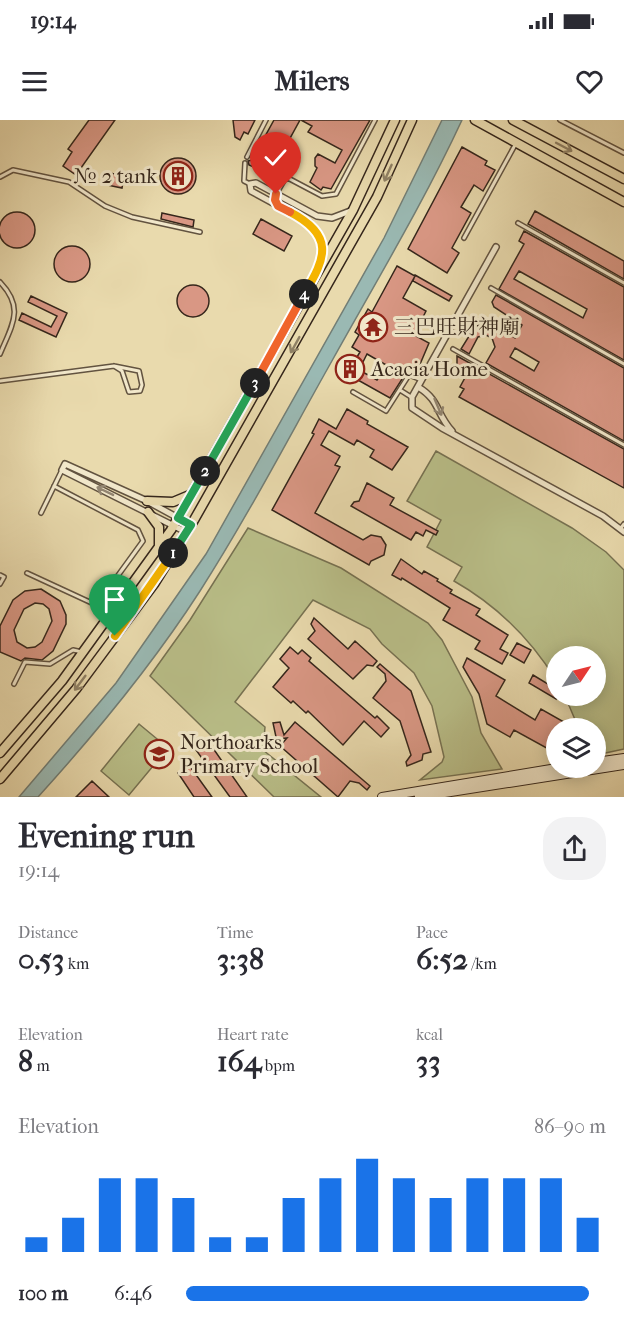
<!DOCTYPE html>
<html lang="en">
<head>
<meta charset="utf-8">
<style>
  body { margin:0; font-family:"IM FELL French Canon","Noto Serif SC",serif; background:#f2f2f3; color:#2b2b33; height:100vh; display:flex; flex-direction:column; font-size:22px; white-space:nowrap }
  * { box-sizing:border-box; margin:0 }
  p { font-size:20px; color:#7c7c81 }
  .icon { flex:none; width:33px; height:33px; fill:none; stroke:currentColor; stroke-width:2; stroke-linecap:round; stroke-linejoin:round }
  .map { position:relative; height:677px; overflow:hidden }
  .details { display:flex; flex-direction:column; background:#fff; flex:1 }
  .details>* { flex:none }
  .needle { width:39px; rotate:55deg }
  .buttons { position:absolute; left:546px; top:526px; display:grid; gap:12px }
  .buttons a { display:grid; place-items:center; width:60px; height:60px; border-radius:50%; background:#fff; box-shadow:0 3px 15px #0003; font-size:30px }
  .pin { position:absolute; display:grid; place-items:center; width:51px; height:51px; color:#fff; margin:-62px -26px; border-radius:50% 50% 50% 0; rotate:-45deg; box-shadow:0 0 6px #0007 }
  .pin .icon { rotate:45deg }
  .km { position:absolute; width:30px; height:30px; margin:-15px; border-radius:50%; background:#222; color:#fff; font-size:16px; line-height:30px; text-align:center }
  .round { display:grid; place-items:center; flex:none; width:63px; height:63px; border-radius:24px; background:#f2f2f3 }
  .head { display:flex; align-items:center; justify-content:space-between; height:102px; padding:0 18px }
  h1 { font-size:33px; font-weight:700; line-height:45px }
  .metrics { display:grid; grid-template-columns:repeat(3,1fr); gap:9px; height:102px; padding:6px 18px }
  .metrics div { display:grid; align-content:center }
  .metrics b { font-size:30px; font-weight:700 }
  .metrics small { font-size:16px; font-weight:400 }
  .metrics p { font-size:16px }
  .chart { height:168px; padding:12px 18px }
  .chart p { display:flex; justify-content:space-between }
  .chart svg { width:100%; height:108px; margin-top:6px; stroke:#1a73e8; stroke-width:6 }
  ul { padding:0 18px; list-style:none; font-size:20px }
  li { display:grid; grid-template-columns:96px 72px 1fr; align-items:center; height:45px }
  li i { height:15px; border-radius:8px; background:#1a73e8 }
  .status { display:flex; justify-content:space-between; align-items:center; height:42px; padding:0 30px; background:#fff; direction:ltr }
  .status svg { height:16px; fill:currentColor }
  header { display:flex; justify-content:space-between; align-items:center; height:78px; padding:0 18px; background:#fff; font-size:27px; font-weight:700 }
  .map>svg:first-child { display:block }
  .green { fill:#b9be88; stroke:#777252; stroke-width:1.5 }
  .water { fill:#9ab9b3; stroke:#727e76; stroke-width:1.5 }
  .building { fill:#d99784; stroke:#35261b; stroke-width:1.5; fill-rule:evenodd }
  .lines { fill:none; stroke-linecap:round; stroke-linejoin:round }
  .lane-casing { stroke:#625340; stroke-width:6 }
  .street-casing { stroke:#625340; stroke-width:8 }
  .secondary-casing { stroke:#35261b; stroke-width:10 }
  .primary-casing { stroke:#35261b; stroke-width:11 }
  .lane { stroke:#f1e7ca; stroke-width:3 }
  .street { stroke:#f1e7ca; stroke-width:5 }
  .secondary { stroke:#f1e7ca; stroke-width:8 }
  .primary { stroke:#e9daad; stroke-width:8 }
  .oneway { stroke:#8f8064 }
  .oneway2 { stroke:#938672 }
  .split-1-casing { stroke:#fff; stroke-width:12 }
  .split-2-casing { stroke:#fff; stroke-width:12 }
  .split-3-casing { stroke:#fff; stroke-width:12 }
  .split-4-casing { stroke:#fff; stroke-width:12 }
  .split-5-casing { stroke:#fff; stroke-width:12 }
  .split-6-casing { stroke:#fff; stroke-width:12 }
  .split-1 { stroke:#f5b400; stroke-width:8 }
  .split-2 { stroke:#22a559; stroke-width:8 }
  .split-3 { stroke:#22a559; stroke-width:8 }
  .split-4 { stroke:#f0652b; stroke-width:8 }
  .split-5 { stroke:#f5b400; stroke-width:8 }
  .split-6 { stroke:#f0652b; stroke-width:8 }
  .labels { text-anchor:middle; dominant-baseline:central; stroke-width:6; stroke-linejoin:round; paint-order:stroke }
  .poi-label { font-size:21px; fill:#35261b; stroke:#f1e7ca; text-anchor:start }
</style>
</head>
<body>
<div class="status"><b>19:14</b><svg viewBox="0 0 49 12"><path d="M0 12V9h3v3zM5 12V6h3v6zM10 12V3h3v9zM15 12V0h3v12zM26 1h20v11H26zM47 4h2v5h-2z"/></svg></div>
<header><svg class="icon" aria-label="menu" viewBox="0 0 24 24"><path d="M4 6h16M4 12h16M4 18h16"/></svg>Milers<svg class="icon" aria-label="heart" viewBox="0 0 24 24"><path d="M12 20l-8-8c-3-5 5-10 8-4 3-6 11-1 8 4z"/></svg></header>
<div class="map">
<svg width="624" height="677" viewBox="0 0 624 677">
  <rect width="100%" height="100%" fill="#e9daad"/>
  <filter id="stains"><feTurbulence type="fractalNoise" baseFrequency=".00333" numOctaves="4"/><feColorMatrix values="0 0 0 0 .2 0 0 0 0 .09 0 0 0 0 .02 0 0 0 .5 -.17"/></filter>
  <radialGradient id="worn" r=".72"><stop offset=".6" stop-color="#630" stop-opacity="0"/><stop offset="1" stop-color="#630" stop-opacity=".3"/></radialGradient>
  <!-- green -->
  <path class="green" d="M436,331l136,77 34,24 18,18v179l-28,6v-26h-17l-14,-33h31v-39h-40v23c-26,-42 -58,-74 -102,-99l8,-14 -35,-20 14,-27 -34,-19z
    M248,408l93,40 87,55 14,17 30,57 9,36 21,36 -82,11 22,-18 2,-5 -12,-51 -18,-33 -32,-29 -12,-15 -57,-29 -78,102 30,25 -2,23 58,47h-47l-124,-121 40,-56z
    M139,604l29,24 -39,47 -28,-24z"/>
  <!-- water -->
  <path class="water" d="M442,0h20c-38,82 -85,160 -129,239 -44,78 -85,157 -133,232 -47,73 -104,142 -162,206h-19l97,-114 90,-129 178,-316z"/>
  <!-- building -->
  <path class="building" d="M89,0h26l-39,55 -13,-9 9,-14 -4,-3z
    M233,0h22l-7,14 -4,-2 -4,8 -5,-3z
    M274,0h26l-18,33 8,5 -11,20 -30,-13 -1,-4 4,-1z
    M301,0h69l-39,69 -8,-2 -2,3 -11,-8 7,-14 -2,-2v-8l3,-4 17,9 7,-13 -34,-18 4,-6z
    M462,27l25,14 -2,4 10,5 -12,21 -9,-6 -13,22 10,6 -19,35 7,5 -12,20 -39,-24z
    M160 56a18 18 0 1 1 36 0a18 18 0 1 1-36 0Z
    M110,53l14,3 -2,12 -15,-3z
    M535,91l89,50v18l-96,-55z
    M-1 110a18 18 0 1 1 36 0a18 18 0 1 1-36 0Z
    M162,93l32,7 -1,7 -32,-8z
    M261,99l31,17 -8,15 -31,-17z
    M524,111l100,56v73l-125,-71 25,-45 -5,-3zM519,151l68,38 -4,9 -69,-39z
    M54 144a18 18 0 1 1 36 0a18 18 0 1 1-36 0Z
    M397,146l18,10 -12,22 23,13 -12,24 15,8 -11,26 -7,-4 -21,33 -50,-28 5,-6 6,3 9,-15 -8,-5 7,-12 -4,-3 13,-23 4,3zM367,234l21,12 -11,14 -18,-10z
    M415,155l37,21 -3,5 -36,-20z
    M177 181a16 16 0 1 1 32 0a16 16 0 1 1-32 0Z
    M496,175l128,73v73l-138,-78 9,-16 -3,-9 -6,-3 -8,2 -9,17 -8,-5 13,-21 8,-5 10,1 23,14 7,-13 -28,-18 -2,-5zM515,228l24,14 -5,9 -24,-14z
    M31,176l36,17 -11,24 -37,-17 3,-7 29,14 6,-11 -29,-14z
    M457,236l167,93v39l-165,-91 5,-8 -4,-2 7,-13 -10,-9z
    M347,289l21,12 -1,3 41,23 -16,23 -22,-13 4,-7 -17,-10 -3,5 -25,-14 -8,14 19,11 -5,9 5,2 -25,46 48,27 8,-5 10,2 5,8 -2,10 -13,6 -2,4 -97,-55 42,-76 -2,-1 7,-14 17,10z
    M367,363l27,15 -4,7 48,26 -2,4 -10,-5 -3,6 -7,-4 -5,8 -60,-34 3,-4 5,-1z
    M401,439l21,15 2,-3 14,8 -1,2 15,9 -2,3 30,16 -4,6 32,20 -8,14 8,4 -6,11 -27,-15 5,-8 -37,-21 7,-12 -48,-30 -1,2 -9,-5z
    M41,469l19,12 6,14v9l-13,27 -11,9 -17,-2 -4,3 -21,-9v-26l13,-26 12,-9zM35,483l8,1 6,5 3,12 -10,21 -7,5 -8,1 -10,-6 -3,-12 10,-21z
    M314,498l34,31 7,-8 22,20 -4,5 -6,-1 -14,14 -45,-40 7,-8 -4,-7z
    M517,523l14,7 -7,13 -14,-8z
    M290,527l8,7 4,-4 9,8 -2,3 66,57 2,-2 12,12 -8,9 -17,-16 -21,24 -35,-34 -2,2 -13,-12 -2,2 -18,-16 16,-19 -9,-9z
    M467,538l38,22 -9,16 39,24 6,-11 23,13 -3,7h-5v13l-4,9 -38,-21 -4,7 -23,-13 -8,-30 -16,-27z
    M380,544l31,27 20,61 -8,2 -1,6 -15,6 -1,-4 5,-7 -11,-34 -27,-23 13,-17 -1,-7 -8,-7z
    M533,555l20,12 3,3v9l-27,-16z
    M280,602l4,13 11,-13 75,64 -3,4 -8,-7 -9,-2 -12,16 -58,-51 7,-8 -9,1 -2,-2 -3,-14z
    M208,621l39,56h-17l-34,-47z
    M189,645l23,32h-18l-16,-24z
    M92,661l17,16h-33z"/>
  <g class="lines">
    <!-- lane casing -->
    <g class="lane-casing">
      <path id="lane" d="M560,0l64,33
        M247,37l19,-37
        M245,43l-1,18 6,3
        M0,57l13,-7 56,12 36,24 27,11 68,15
        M276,83l-2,-5 12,-21 36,19 14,-2 39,-74
        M518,103l106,60
        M464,118l51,-93
        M0,162c25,26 12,43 0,72
        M491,168l133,76
        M453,229l171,96
        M0,261l114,-15 25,5 3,14 -2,6 -11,1 -7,-21 -8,-5
        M400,270l11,7
        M353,272l33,19 23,-36 13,5
        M41,393l21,-43
        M620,409l4,-5
        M27,453l67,31 4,-1 45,-62 -5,-11 -84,-44
        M0,455l4,2 -4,7
        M14,564l11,-22 25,2 23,-14 9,2"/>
    </g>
    <!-- street casing -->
    <g class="street-casing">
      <path id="street" d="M496,127l-84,150v11l30,20 161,88 21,16
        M320,144c2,-17 2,-29 -10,-41l-59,-32 -1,-7 6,-1 61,33 15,2 21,-8
        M418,267c22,13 18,27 34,44
        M186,412l-124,-62 3,-6 82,37 44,24"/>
    </g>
    <!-- secondary casing -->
    <g class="secondary-casing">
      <path id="secondary" d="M596,642l28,-4
        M382,677l175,-29
        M419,677l205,-32"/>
    </g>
    <!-- primary casing -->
    <g class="primary-casing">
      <path id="primary" d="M475,0l149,82
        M513,0l111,59
        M147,381l26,1 19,-8
        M148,392l11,15v20
        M0,633l62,-72 109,-151 182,-320 42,-90
        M0,659l76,-90 78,-105 40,-64 183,-323 35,-77"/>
    </g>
    <!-- lane -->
    <use href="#lane" class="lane"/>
    <!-- street -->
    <use href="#street" class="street"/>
    <!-- secondary -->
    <use href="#secondary" class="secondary"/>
    <!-- primary -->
    <use href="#primary" class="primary"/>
  </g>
  <!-- one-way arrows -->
  <defs><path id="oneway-shaft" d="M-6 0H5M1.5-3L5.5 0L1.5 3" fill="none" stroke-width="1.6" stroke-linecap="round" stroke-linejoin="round" transform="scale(1.5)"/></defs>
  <g class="oneway">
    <use href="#oneway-shaft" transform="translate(564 27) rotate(28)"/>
    <use href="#oneway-shaft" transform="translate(388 53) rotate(114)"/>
    <use href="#oneway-shaft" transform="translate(295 225) rotate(119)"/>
    <use href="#oneway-shaft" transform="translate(80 563) rotate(127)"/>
  </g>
  <g class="oneway2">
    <use href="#oneway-shaft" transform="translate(438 287) rotate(67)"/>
    <use href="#oneway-shaft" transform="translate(105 371) rotate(-154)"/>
  </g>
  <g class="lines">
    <!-- split-1 casing -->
    <g class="split-1-casing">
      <path id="split-1" d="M115,516l58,-83"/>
    </g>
    <!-- split-2 casing -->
    <g class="split-2-casing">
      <path id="split-2" d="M173,433l18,-28 -13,-7 27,-47"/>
    </g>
    <!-- split-3 casing -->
    <g class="split-3-casing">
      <path id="split-3" d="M205,351l50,-88"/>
    </g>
    <!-- split-4 casing -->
    <g class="split-4-casing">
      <path id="split-4" d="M255,263l49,-89"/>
    </g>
    <!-- split-5 casing -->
    <g class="split-5-casing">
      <path id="split-5" d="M290,92c44,23 37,45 14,82"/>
    </g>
    <!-- split-6 casing -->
    <g class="split-6-casing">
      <path id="split-6" d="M276,74l-1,6 3,6 12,6"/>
    </g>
    <!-- split-1 -->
    <use href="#split-1" class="split-1"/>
    <!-- split-2 -->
    <use href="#split-2" class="split-2"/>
    <!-- split-3 -->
    <use href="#split-3" class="split-3"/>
    <!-- split-4 -->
    <use href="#split-4" class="split-4"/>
    <!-- split-5 -->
    <use href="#split-5" class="split-5"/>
    <!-- split-6 -->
    <use href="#split-6" class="split-6"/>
  </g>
  <!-- icons -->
  <defs>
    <g id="building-ring" transform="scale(1.5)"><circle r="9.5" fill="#f1e7ca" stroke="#8f2418" stroke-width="1.5"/><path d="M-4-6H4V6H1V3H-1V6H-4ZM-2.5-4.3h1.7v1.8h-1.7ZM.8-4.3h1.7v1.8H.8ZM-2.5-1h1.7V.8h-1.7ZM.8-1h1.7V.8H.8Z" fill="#8f2418"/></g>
    <g id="temple-ring" transform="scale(1.5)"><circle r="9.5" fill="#f1e7ca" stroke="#8f2418" stroke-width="1.5"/><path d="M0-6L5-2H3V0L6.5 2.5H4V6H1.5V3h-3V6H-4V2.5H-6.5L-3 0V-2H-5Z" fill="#8f2418"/></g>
    <g id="school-ring" transform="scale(1.5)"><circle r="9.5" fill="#f1e7ca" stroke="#8f2418" stroke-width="1.5"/><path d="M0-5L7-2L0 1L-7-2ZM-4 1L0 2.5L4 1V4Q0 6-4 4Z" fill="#8f2418"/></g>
  </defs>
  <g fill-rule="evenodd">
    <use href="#building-ring" x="178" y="56"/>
    <use href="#temple-ring" x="373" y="207"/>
    <use href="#building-ring" x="350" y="249"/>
    <use href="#school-ring" x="159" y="634"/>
  </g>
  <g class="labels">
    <!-- poi labels -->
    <g class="poi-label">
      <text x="157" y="56" text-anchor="end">№ 2 tank</text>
      <text x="394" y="207">三巴旺財神廟</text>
      <text x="371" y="249">Acacia Home</text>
      <text x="180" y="622">Northoarks<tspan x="180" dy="24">Primary School</tspan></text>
    </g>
  </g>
  <rect width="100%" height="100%" filter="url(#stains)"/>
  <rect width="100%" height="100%" fill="url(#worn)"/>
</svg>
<div class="buttons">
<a><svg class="needle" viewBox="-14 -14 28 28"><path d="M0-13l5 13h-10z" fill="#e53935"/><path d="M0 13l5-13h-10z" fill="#7c7c81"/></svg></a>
<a><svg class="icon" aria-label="layers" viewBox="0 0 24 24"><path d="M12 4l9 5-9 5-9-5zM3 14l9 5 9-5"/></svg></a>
</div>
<div class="pin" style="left:115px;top:516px;background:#1e9e55"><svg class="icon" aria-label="arrive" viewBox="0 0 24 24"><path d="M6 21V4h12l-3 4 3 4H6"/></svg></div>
<div class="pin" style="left:276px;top:74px;background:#d93025"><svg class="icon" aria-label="check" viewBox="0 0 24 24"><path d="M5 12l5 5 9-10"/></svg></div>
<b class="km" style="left:173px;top:433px">1</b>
<b class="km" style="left:205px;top:351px">2</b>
<b class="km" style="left:255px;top:263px">3</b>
<b class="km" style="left:304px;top:174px">4</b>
</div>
<section class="details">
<div class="head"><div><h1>Evening run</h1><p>19:14</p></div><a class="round"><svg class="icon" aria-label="share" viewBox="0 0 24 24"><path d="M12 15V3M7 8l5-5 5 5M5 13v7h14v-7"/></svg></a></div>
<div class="metrics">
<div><p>Distance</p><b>0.53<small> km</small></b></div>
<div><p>Time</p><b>3:38</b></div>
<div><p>Pace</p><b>6:52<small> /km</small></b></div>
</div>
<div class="metrics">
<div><p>Elevation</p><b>8<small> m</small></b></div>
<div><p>Heart rate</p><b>164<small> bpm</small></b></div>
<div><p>kcal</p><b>33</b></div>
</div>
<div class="chart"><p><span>Elevation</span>86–90 m</p>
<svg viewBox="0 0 160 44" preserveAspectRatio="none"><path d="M5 44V38M15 44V30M25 44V14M35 44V14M45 44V22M55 44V38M65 44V38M75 44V22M85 44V14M95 44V6M105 44V14M115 44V22M125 44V14M135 44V14M145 44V14M155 44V30"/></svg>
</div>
<ul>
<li><b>100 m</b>6:46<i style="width:96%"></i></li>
</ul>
</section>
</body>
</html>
